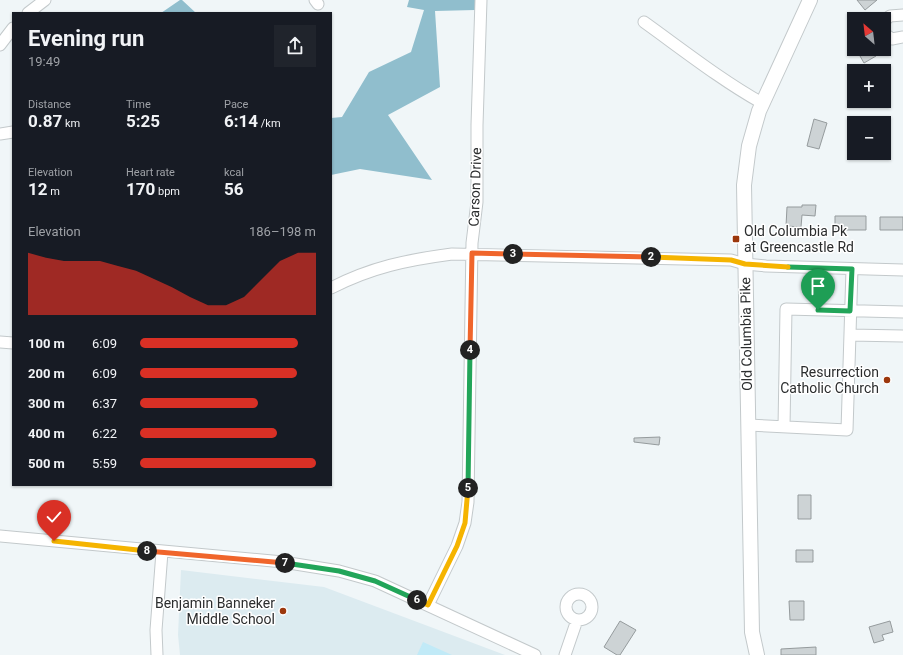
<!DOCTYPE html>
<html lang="en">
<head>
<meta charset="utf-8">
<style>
  body { margin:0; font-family:Roboto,sans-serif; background:#20242c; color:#f1f3f6; height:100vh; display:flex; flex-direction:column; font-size:15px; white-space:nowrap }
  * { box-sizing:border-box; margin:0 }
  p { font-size:13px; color:#9ea1a6 }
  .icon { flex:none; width:22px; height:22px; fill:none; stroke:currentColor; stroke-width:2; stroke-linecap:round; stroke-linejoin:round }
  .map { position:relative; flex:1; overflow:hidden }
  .side { position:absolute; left:12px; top:12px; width:320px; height:474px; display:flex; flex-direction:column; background:#171b24; border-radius:0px; box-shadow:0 1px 3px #0004 }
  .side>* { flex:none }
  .needle { width:26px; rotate:332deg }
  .buttons { position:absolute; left:847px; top:12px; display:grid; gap:8px }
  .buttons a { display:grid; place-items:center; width:44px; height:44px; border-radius:0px; background:#171b24; box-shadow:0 1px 3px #0004; font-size:20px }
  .pin { position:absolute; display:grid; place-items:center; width:34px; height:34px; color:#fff; margin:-41px -17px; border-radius:50% 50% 50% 0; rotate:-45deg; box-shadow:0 0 4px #0007 }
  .pin .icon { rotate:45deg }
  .km { position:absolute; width:20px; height:20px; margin:-10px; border-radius:50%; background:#222; color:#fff; font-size:11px; line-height:20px; text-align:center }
  .round { display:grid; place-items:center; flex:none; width:42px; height:42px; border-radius:0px; background:#20242c }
  .overview { display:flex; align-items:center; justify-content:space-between; height:68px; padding:0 16px }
  h1 { font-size:22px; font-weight:700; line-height:30px }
  .metrics { display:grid; grid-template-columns:repeat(3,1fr); gap:6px; height:68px; padding:4px 16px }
  .metrics div { display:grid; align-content:center }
  .metrics b { font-size:17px; font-weight:700 }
  .metrics small { font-size:11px; font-weight:400 }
  .metrics p { font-size:11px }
  .chart { height:112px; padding:8px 16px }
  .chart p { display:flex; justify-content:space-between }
  .chart svg { width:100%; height:72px; margin-top:4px; fill:#d93025; opacity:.7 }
  ul { padding:0 16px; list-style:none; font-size:13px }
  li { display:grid; grid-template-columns:64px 48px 1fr; align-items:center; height:30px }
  li i { height:10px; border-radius:5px; background:#d93025 }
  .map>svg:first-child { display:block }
  .built { fill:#dcebf0 }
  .green { fill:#c1eaf7 }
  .forest { fill:#90becd }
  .building { fill:#cdd3d5; stroke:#959b9d }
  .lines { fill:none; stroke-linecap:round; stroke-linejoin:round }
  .minor-casing { stroke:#c3c9cb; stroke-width:13 }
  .major-casing { stroke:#c3c9cb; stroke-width:16 }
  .minor { stroke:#fff; stroke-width:11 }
  .major { stroke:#fff; stroke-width:14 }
  .split-1-casing { stroke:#fff; stroke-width:8 }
  .split-2-casing { stroke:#fff; stroke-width:8 }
  .split-3-casing { stroke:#fff; stroke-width:8 }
  .split-4-casing { stroke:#fff; stroke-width:8 }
  .split-5-casing { stroke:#fff; stroke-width:8 }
  .split-6-casing { stroke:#fff; stroke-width:8 }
  .split-7-casing { stroke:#fff; stroke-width:8 }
  .split-8-casing { stroke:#fff; stroke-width:8 }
  .split-9-casing { stroke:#fff; stroke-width:8 }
  .split-1 { stroke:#22a559; stroke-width:5 }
  .split-2 { stroke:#f5b400; stroke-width:5 }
  .split-3 { stroke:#f0652b; stroke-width:5 }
  .split-4 { stroke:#f0652b; stroke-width:5 }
  .split-5 { stroke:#22a559; stroke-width:5 }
  .split-6 { stroke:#f5b400; stroke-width:5 }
  .split-7 { stroke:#22a559; stroke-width:5 }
  .split-8 { stroke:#f0652b; stroke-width:5 }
  .split-9 { stroke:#f5b400; stroke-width:5 }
  .poi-dot { fill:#9c370c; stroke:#fff; stroke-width:1.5 }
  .labels { text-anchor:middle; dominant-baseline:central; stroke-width:3; stroke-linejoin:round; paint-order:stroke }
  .street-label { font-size:14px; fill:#2b2d2e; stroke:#fff }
  .poi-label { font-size:14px; fill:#2b2d2e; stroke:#fff; text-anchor:end }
</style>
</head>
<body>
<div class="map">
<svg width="903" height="655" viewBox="0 0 903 655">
  <rect width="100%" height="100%" fill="#f0f6f8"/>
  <!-- built -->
  <path class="built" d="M181,570l143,17 181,68h-325l-2,-20z"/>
  <!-- green -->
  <path class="green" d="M423,642l29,13h-35z"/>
  <!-- forest -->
  <path class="forest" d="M180,0h2l14,13h-35z
    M409,0h67l-1,10 -40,1 5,76 -52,28 44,65 -72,-11 -29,6v-57l11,-1 27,-45 42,-20 13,-42 -17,-3z"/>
  <!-- building -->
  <path class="building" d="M857,0h20l-12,10z
    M856,49h16l4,7 -12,7z
    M814,119l13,4 -8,26 -12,-3z
    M802,205h14l-1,11 -13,-1 -1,12 -15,-1 1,-19h15z
    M835,216h31v14h-31z
    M880,217h23v13h-23z
    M660,437l-1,8 -25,-3v-4z
    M798,495h13v24h-13z
    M796,550h17v12h-17z
    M789,601h15v19h-14z
    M620,621l16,9 -16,25h-3l-13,-8z
    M890,621l3,11 -11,3 2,5 -10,3 -5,-16z
    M816,647v8h-35v-6z"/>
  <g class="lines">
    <!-- minor casing -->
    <g class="minor-casing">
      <path id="minor" d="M315,0l3,4
        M28,13l17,-13
        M884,21l6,-5 13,-1
        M644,22c39,28 77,58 118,81
        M884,32l1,2 7,5 11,-2
        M0,45l13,-17
        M0,134l13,-2
        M331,288c41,-21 76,-28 121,-34l279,6 14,4 21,2 137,4
        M850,335l53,1
        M0,342l13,1
        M748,425l99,5 5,-161
        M784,427l2,-118 117,3
        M0,536l283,26 56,9 36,10 160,74
        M566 607a13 13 0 1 1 26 0a13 13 0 1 1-26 0Z
        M428,605l29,-59 8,-23 3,-21 4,-259 5,-41v-77l4,-125
        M157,655l-1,-25 6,-78
        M565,655l12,-35"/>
    </g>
    <!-- major casing -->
    <g class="major-casing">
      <path id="major" d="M757,655l-5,-23 -8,-447 5,-39 10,-35 51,-111"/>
    </g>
    <!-- minor -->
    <use href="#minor" class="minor"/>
    <!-- major -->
    <use href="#major" class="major"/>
  </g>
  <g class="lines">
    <!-- split-1 casing -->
    <g class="split-1-casing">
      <path id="split-1" d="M788,267l64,2 -2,42 -32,-1"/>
    </g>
    <!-- split-2 casing -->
    <g class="split-2-casing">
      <path id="split-2" d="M651,257l80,3 14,4 43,3"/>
    </g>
    <!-- split-3 casing -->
    <g class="split-3-casing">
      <path id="split-3" d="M513,254l138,3"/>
    </g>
    <!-- split-4 casing -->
    <g class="split-4-casing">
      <path id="split-4" d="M470,350l2,-97 41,1"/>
    </g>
    <!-- split-5 casing -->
    <g class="split-5-casing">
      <path id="split-5" d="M468,488l2,-138"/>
    </g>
    <!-- split-6 casing -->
    <g class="split-6-casing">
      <path id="split-6" d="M417,600l11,5 29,-59 8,-23 3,-35"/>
    </g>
    <!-- split-7 casing -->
    <g class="split-7-casing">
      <path id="split-7" d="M285,563l54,8 36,10 42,19"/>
    </g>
    <!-- split-8 casing -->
    <g class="split-8-casing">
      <path id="split-8" d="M147,551l138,12"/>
    </g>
    <!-- split-9 casing -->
    <g class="split-9-casing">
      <path id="split-9" d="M54,541l93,10"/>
    </g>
    <!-- split-1 -->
    <use href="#split-1" class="split-1"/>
    <!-- split-2 -->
    <use href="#split-2" class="split-2"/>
    <!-- split-3 -->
    <use href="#split-3" class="split-3"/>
    <!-- split-4 -->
    <use href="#split-4" class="split-4"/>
    <!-- split-5 -->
    <use href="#split-5" class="split-5"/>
    <!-- split-6 -->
    <use href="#split-6" class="split-6"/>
    <!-- split-7 -->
    <use href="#split-7" class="split-7"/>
    <!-- split-8 -->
    <use href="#split-8" class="split-8"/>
    <!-- split-9 -->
    <use href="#split-9" class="split-9"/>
  </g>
  <!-- markers -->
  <g class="poi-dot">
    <rect x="732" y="235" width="8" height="8" rx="2"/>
    <circle cx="887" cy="380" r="4"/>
    <circle cx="283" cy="611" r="4"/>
  </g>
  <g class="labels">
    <!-- street labels -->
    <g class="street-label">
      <text transform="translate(475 187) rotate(-88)">Carson Drive</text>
      <text transform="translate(746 334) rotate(-91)">Old Columbia Pike</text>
    </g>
    <!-- poi labels -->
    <g class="poi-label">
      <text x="744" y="231" text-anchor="start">Old Columbia Pk<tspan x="744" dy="16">at Greencastle Rd</tspan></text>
      <text x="879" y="372">Resurrection<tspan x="879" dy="16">Catholic Church</tspan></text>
      <text x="275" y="603">Benjamin Banneker<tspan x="275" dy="16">Middle School</tspan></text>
    </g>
  </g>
</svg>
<div class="buttons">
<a><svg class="needle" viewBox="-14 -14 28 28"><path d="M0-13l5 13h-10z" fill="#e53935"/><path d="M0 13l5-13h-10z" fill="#9ea1a6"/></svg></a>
<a>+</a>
<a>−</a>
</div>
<div class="pin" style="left:818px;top:310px;background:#1e9e55"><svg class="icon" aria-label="arrive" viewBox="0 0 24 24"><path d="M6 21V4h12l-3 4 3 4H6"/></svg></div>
<div class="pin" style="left:54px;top:541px;background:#d93025"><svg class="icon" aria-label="check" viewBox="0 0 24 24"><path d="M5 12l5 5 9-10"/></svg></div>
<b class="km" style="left:651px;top:257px">2</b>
<b class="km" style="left:513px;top:254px">3</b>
<b class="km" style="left:470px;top:350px">4</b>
<b class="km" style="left:468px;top:488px">5</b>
<b class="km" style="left:417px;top:600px">6</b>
<b class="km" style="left:285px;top:563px">7</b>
<b class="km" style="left:147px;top:551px">8</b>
<section class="side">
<div class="overview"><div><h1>Evening run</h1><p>19:49</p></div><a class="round"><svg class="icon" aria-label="share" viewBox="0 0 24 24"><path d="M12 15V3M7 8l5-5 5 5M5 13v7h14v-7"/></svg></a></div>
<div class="metrics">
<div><p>Distance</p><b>0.87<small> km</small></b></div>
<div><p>Time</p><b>5:25</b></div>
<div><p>Pace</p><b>6:14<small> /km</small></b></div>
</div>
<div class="metrics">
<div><p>Elevation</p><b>12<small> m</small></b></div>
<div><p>Heart rate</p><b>170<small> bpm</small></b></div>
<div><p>kcal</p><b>56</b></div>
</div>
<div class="chart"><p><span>Elevation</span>186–198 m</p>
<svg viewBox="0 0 160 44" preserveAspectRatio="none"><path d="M0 44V6L10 9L20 11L30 11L40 11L50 14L60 17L70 22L80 27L90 33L100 38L110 38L120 33L130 22L140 11L150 6L160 6V44z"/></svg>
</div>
<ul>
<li><b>100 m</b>6:09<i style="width:90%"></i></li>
<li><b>200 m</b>6:09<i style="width:89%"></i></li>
<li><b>300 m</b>6:37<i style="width:67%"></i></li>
<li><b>400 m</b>6:22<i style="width:78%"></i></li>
<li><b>500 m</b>5:59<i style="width:100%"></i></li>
</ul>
</section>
</div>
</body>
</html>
